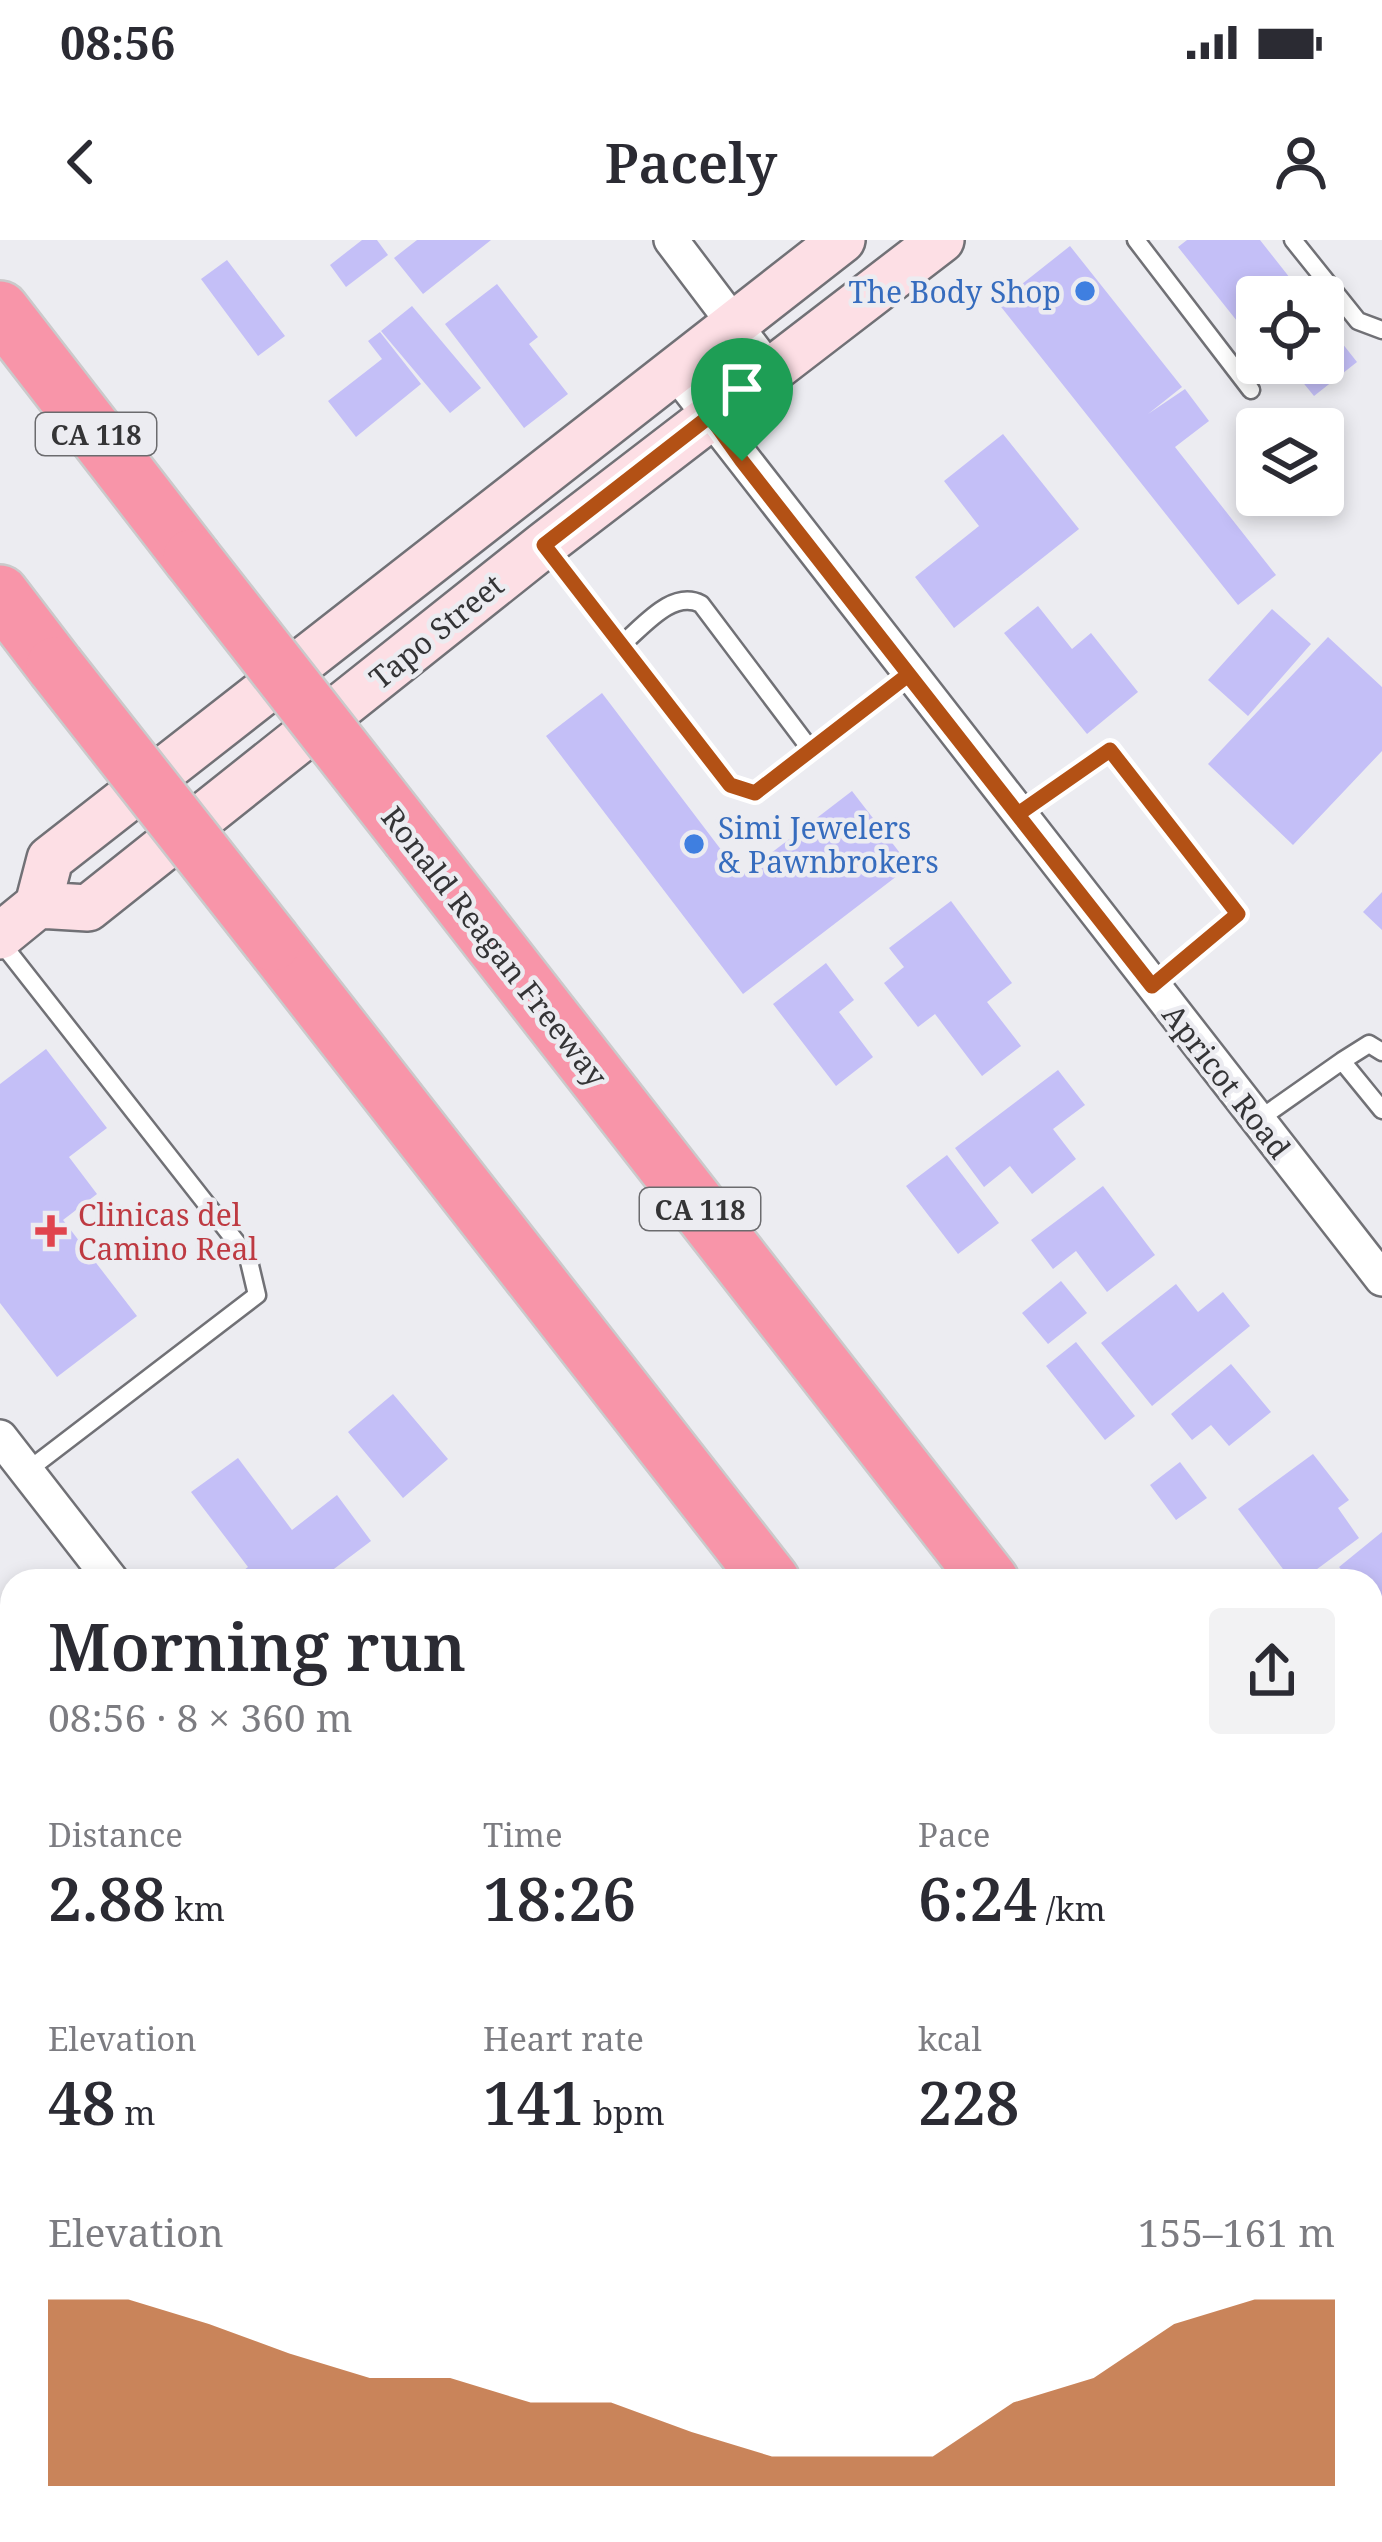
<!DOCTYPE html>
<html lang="en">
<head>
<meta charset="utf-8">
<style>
  body { margin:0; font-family:"Noto Serif",serif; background:#f2f2f3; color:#2b2b33; height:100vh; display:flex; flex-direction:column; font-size:45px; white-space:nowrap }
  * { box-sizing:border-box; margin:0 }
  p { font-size:39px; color:#7c7c81 }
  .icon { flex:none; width:66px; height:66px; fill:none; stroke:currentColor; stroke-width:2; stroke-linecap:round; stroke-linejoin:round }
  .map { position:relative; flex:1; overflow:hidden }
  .panel { position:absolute; left:0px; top:1329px; width:1383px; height:975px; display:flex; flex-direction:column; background:#fff; border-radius:36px 36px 0 0; box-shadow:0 6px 18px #0003 }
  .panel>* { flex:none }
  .buttons { position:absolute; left:1236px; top:36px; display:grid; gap:24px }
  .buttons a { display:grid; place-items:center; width:108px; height:108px; border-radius:12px; background:#fff; box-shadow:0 6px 18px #0003; font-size:60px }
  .pin { position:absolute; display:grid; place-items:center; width:102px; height:102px; color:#fff; margin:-123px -51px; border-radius:50% 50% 50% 0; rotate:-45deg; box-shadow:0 0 12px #0007 }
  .pin .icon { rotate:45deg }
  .round { display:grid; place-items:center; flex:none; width:126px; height:126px; border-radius:12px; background:#f2f2f3 }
  .headline { display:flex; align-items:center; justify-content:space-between; height:204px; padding:0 48px }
  h1 { font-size:66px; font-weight:600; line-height:90px }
  .stats { display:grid; grid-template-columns:repeat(3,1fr); gap:18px; height:204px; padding:12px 48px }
  .stats div { display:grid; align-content:center }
  .stats b { font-size:60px; font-weight:600 }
  .stats small { font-size:33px; font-weight:400 }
  .stats p { font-size:33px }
  .chart { height:336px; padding:24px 48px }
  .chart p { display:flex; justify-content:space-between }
  .chart svg { width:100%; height:216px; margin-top:12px; fill:#b35115; opacity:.7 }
  .status { display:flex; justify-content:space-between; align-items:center; height:84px; padding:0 60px; background:#fff; direction:ltr }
  .status svg { height:33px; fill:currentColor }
  header { display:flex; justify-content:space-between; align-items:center; height:156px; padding:0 48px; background:#fff; font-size:54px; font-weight:600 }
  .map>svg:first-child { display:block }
  .building { fill:#c4bff7 }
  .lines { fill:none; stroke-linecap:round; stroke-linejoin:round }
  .lane-casing { stroke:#717176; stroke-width:21 }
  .street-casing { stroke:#717176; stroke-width:38 }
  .secondary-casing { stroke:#717176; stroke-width:50 }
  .highway-casing { stroke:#cacacb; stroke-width:62 }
  .lane { stroke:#fff; stroke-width:16 }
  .street { stroke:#fff; stroke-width:33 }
  .secondary { stroke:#fddfe5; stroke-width:45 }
  .highway { stroke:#f895a9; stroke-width:57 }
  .highway-bridge-casing { stroke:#cacacb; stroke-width:62; stroke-linecap:butt }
  .highway-bridge { stroke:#f895a9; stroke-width:57 }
  .route-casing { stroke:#fff; stroke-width:24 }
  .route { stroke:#b35115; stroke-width:15 }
  .shop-dot { fill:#3f7fe0; stroke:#ececf1; stroke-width:4.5 }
  .health-dot { fill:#e0444e; stroke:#ececf1; stroke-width:4.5 }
  .labels { text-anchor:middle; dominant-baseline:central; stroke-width:9; stroke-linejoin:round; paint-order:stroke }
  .shield { fill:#ececf1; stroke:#6b6b6e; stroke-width:3 }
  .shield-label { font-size:27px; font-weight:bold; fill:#343436 }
  .shop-label { font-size:30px; fill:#366cbe; stroke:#ececf1; text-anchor:end }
  .street-label { font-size:30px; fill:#343436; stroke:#ececf1 }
  .health-label { font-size:30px; fill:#be3a42; stroke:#ececf1; text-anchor:start }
</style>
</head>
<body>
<div class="status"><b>08:56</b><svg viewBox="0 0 49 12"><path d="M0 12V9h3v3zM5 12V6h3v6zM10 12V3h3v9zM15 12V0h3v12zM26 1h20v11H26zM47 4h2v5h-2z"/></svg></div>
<header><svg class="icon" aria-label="back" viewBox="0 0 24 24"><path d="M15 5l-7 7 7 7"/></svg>Pacely<svg class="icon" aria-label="person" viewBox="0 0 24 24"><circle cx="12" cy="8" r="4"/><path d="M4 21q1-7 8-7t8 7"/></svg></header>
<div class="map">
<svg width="1382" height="2302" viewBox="0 0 1382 2302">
  <rect width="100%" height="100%" fill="#ececf1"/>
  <!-- building -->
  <path class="building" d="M362,0h15l11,15 -42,32 -16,-22z
    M417,0h74l-68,54 -29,-36z
    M1187,0h73l45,57h-48v28l-10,-13 -10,9 -59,-74z
    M1070,6l112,141 -34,27 37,-25 24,32 -34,26 101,128 -38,30 -240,-302z
    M227,20l58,76 -27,20 -57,-77z
    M497,44l41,53 -9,7 39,50 -44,34 -79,-104z
    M412,66l69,82 -31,25 -69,-82z
    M1323,79l34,43 -43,34 -27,-33h36z
    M380,92l41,52 -65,53 -28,-36 54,-42 -14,-18z
    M1003,194l76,95 -125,99 -39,-51 64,-51 -35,-45z
    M1038,366l34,43 19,-16 47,59 -51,42 -83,-101z
    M1272,369l39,35 -63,72 -40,-36z
    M1328,397l54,50v64l-89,94 -85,-81z
    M602,453l139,183 111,-85 58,75 -167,128 -197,-258z
    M1382,652v38l-19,-18z
    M951,661l61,82 -25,19 34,44 -39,30 -47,-62 -17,13 -34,-44 20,-16 -15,-19z
    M826,723l28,37 -15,12 34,45 -37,29 -63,-82z
    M46,809l61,79 -38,29 28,37 -34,26 74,96 -80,61 -57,-74v-219z
    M1058,830l27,35 -32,24 23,30 -44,35 -22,-28 -26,21 -29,-39z
    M947,915l52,68 -41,31 -52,-68z
    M1103,946l52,69 -48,37 -31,-41 -23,18 -22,-29z
    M1061,1041l26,32 -39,31 -26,-31z
    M1176,1044l22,28 25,-20 27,34 -98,80 -51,-63z
    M1076,1102l59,74 -30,24 -59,-74z
    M1231,1124l40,48 -42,34 -18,-21 -19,15 -21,-26z
    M393,1154l55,65 -45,39 -55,-66z
    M1313,1214l36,46 -11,8 21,30 -58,43h-9l-54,-72z
    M238,1218l54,72 45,-35 34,46 -53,40h-72l-6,-8 8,-6 -57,-75z
    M1180,1222l27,36 -31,22 -26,-35z
    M1382,1292v87l-11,-13v-25h-20l-12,-14z
    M1377,1440l5,87 -11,8v-90z
    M12,1491v52l-12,-14v-28z
    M12,1687v45l-12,-15v-20z
    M0,2076l12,15v63l-12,10z
    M0,2180l12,15v82l-12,-15z
    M452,2292h64l5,7 -70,3 5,-4z
    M1060,2292h52l-14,10h-30z"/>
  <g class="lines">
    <!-- lane casing -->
    <g class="lane-casing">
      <path id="lane" d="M1136,0l115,150
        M1293,0l65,81 24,9
        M546,307l184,238 25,8 153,-118
        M621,405c22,-18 51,-56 80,-41l110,146
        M1018,575l92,-65 128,164 -86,72
        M0,701l248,316 9,38 -230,176
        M1342,821l27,-17 13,8
        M1258,880l84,-59 40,49
        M636,2302l13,-10"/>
    </g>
    <!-- street casing -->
    <g class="street-casing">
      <path id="street" d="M671,0l99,131
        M675,131l707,908
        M0,1197l112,144
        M854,2292l8,10"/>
    </g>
    <!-- secondary casing -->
    <g class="secondary-casing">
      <path id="secondary" d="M38,665l50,3 456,-363 397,-305
        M0,696l38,-31 12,-46 792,-619"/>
    </g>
    <!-- highway casing -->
    <g class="highway-casing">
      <path id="highway" d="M0,70l192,248
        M0,354l55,72
        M411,598l579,743
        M272,702l499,639
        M1371,1830l11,14
        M1371,2110l11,14"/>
    </g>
    <!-- lane -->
    <use href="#lane" class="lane"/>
    <!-- street -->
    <use href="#street" class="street"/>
    <!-- secondary -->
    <use href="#secondary" class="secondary"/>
    <!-- highway -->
    <use href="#highway" class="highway"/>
    <!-- highway-bridge casing -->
    <g class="highway-bridge-casing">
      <path id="highway-bridge" d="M192,318l219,280
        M55,426l217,276"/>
    </g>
    <!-- highway-bridge -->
    <use href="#highway-bridge" class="highway-bridge"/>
  </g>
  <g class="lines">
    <!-- route casing -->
    <g class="route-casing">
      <path id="route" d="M742,221l-32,-45 -166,129 186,240 25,8 153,-118 244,311 86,-72 -128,-164 -92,64 -276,-353"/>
    </g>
    <!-- route -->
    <use href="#route" class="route"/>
  </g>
  <!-- markers -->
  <g class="shop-dot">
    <circle cx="1085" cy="51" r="12"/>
    <circle cx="694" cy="604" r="12"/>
  </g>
  <path class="health-dot" d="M45 973h12v12h12v12h-12v12h-12v-12h-12v-12h12z"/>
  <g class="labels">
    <!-- shield labels -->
    <g class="shield">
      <rect x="36" y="173" width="120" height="42" rx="9"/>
      <rect x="640" y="948" width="120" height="42" rx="9"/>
    </g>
    <g class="shield-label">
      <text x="96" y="194">CA 118</text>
      <text x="700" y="969">CA 118</text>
    </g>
    <!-- shop labels -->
    <g class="shop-label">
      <text x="1061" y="51">The Body Shop</text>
      <text x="718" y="587" text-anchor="start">Simi Jewelers<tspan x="718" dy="34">&amp; Pawnbrokers</tspan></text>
    </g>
    <!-- street labels -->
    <g class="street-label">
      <text transform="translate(436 391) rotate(-39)">Tapo Street</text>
      <text transform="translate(495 706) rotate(52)">Ronald Reagan Freeway</text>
      <text transform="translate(1227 841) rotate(52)">Apricot Road</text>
    </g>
    <!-- health labels -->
    <g class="health-label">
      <text x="78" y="974">Clinicas del<tspan x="78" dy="34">Camino Real</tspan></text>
    </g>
  </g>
</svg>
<div class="buttons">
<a><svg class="icon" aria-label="locate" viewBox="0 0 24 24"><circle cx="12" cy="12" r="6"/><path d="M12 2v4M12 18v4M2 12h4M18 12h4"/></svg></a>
<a><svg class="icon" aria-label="layers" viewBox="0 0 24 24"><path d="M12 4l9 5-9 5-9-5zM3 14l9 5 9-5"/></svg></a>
</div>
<div class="pin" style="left:742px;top:221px;background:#1e9e55"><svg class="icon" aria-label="arrive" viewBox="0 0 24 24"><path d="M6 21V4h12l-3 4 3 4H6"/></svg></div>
<section class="panel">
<div class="headline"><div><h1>Morning run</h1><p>08:56 · 8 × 360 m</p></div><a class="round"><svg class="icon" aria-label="share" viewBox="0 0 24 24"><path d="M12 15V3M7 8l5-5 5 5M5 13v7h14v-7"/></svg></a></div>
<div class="stats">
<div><p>Distance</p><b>2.88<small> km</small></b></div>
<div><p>Time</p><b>18:26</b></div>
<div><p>Pace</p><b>6:24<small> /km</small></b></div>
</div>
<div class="stats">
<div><p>Elevation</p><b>48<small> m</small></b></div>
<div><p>Heart rate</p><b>141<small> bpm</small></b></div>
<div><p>kcal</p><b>228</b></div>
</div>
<div class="chart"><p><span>Elevation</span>155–161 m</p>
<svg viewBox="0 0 160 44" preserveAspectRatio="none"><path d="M0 44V6L10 6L20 11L30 17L40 22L50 22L60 27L70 27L80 33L90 38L100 38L110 38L120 27L130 22L140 11L150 6L160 6V44z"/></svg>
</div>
</section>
</div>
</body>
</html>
